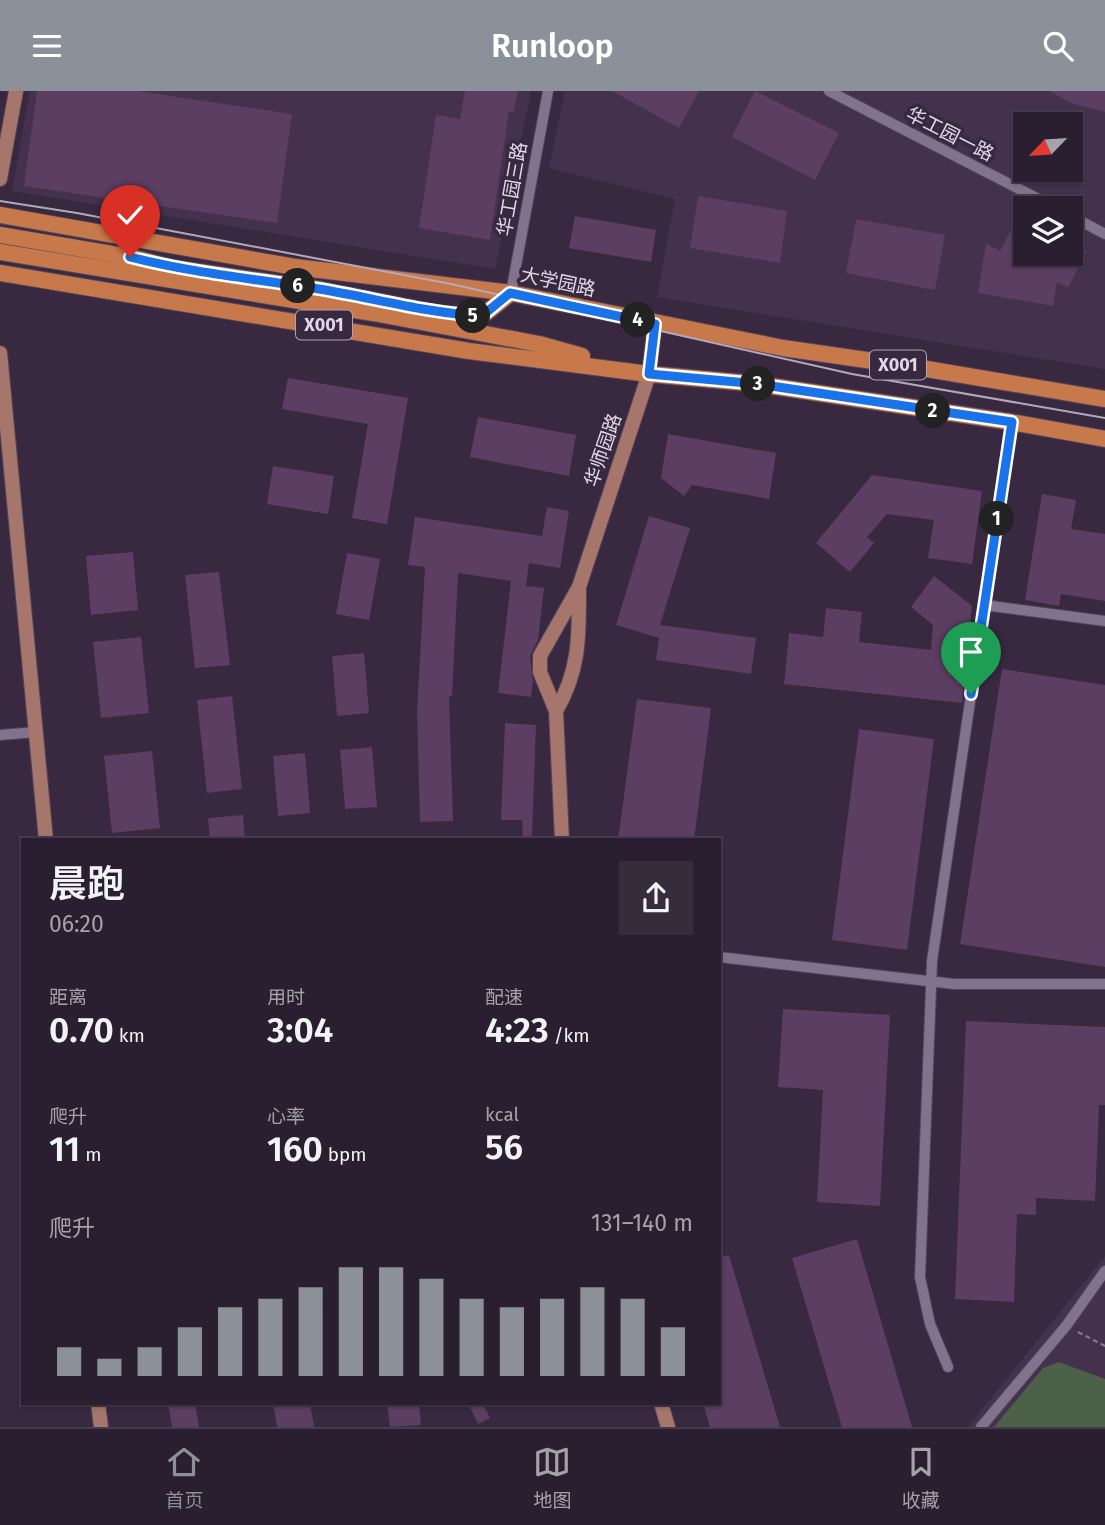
<!DOCTYPE html>
<html lang="zh">
<head>
<meta charset="utf-8">
<style>
  body { margin:0; font-family:"Fira Sans","Noto Sans SC",sans-serif; background:#362c3c; color:#f1f3f6; height:100vh; display:flex; flex-direction:column; font-size:26px; white-space:nowrap }
  * { box-sizing:border-box; margin:0 }
  p { font-size:23px; color:#a5a2ab }
  .icon { flex:none; width:38px; height:38px; fill:none; stroke:currentColor; stroke-width:2; stroke-linecap:round; stroke-linejoin:round }
  .map { position:relative; flex:1; overflow:hidden }
  .drawer { position:absolute; left:21px; top:747px; width:700px; height:567px; display:flex; flex-direction:column; background:#2a1f30; border-radius:0px; box-shadow:0 2px 5px #0004,0 0 0 2px #463d4c }
  .drawer>* { flex:none }
  .needle { width:46px; rotate:245deg }
  .controls { position:absolute; left:1013px; top:21px; display:grid; gap:14px }
  .controls a { display:grid; place-items:center; width:70px; height:70px; border-radius:0px; background:#2a1f30; box-shadow:0 2px 5px #0004,0 0 0 2px #463d4c; font-size:35px }
  .pin { position:absolute; display:grid; place-items:center; width:60px; height:60px; color:#fff; margin:-72px -30px; border-radius:50% 50% 50% 0; rotate:-45deg; box-shadow:0 0 7px #0007 }
  .pin .icon { rotate:45deg }
  .km { position:absolute; width:35px; height:35px; margin:-18px; border-radius:50%; background:#222; color:#fff; font-size:19px; line-height:35px; text-align:center }
  .round { display:grid; place-items:center; flex:none; width:74px; height:74px; border-radius:0px; background:#362c3c }
  .headline { display:flex; align-items:center; justify-content:space-between; height:119px; padding:0 28px }
  h1 { font-size:38px; font-weight:600; line-height:52px }
  .stats { display:grid; grid-template-columns:repeat(3,1fr); gap:10px; height:119px; padding:7px 28px }
  .stats div { display:grid; align-content:center }
  .stats b { font-size:35px; font-weight:600 }
  .stats small { font-size:19px; font-weight:400 }
  .stats p { font-size:19px }
  .chart { height:196px; padding:14px 28px }
  .chart p { display:flex; justify-content:space-between }
  .chart svg { width:100%; height:126px; margin-top:7px; stroke:#8c9099; stroke-width:6 }
  header { display:flex; justify-content:space-between; align-items:center; height:91px; padding:0 28px; background:#8c9099; color:#fff; font-size:32px; font-weight:600 }
  .tabs { display:flex; justify-content:space-around; align-items:center; height:98px; border-top:2px solid #463d4c; background:#2a1f30; font-size:19px; color:#a5a2ab }
  .tabs a { display:grid; justify-items:center; gap:4px }
  .tabs .selected { color:#8c9099 }
  .map>svg:first-child { display:block }
  .built { fill:#44314d; fill-rule:evenodd }
  .green { fill:#4d6048 }
  .building { fill:#5c3e62 }
  .lines { fill:none; stroke-linecap:round; stroke-linejoin:round }
  .street-casing { stroke:#524558; stroke-width:12 }
  .secondary-casing { stroke:#524558; stroke-width:16 }
  .primary-casing { stroke:#524558; stroke-width:18 }
  .path { stroke:#897c8f; stroke-width:2; stroke-dasharray:5 3.5; stroke-linecap:butt }
  .street { stroke:#83728c; stroke-width:10 }
  .secondary { stroke:#a6756c; stroke-width:14 }
  .primary { stroke:#c8794b; stroke-width:16 }
  .tram { stroke:#b4a9ba; stroke-width:2 }
  .route-casing { stroke:#fff; stroke-width:14 }
  .route { stroke:#1a73e8; stroke-width:9 }
  .labels { text-anchor:middle; dominant-baseline:central; stroke-width:7; stroke-linejoin:round; paint-order:stroke }
  .shield { fill:#382940; stroke:#afa4b5; stroke-width:2 }
  .shield-label { font-size:18px; font-weight:bold; fill:#e2d8e7 }
  .street-label { font-size:19px; fill:#e2d8e7; stroke:#382940 }
</style>
</head>
<body>
<header><svg class="icon" aria-label="menu" viewBox="0 0 24 24"><path d="M4 6h16M4 12h16M4 18h16"/></svg>Runloop<svg class="icon" aria-label="search" viewBox="0 0 24 24"><circle cx="10" cy="10" r="6"/><path d="M15 15l6 6"/></svg></header>
<div class="map">
<svg width="1105" height="1336" viewBox="0 0 1105 1336">
  <rect width="100%" height="100%" fill="#382940"/>
  <!-- built -->
  <path class="built" d="M30,0h501l-36,178 -483,-78z
    M565,0h540v278l-448,-72 18,-98 -126,-31zM1026,33h45v46h-45zM1026,117h45v46h-45z
    M1105,1165v171h-137z"/>
  <!-- green -->
  <path class="green" d="M1059,1271l46,17v48h-111l49,-59z"/>
  <!-- building -->
  <path class="building" d="M37,0h100l155,23 -15,109 -253,-37z
    M465,0h53l-4,21 -5,-1 -19,129 -71,-12 17,-113 24,4z
    M612,0h87l-20,37z
    M755,0l84,42 -24,47 -83,-43z
    M1049,0h56v21l-31,-8z
    M698,105l89,15 -7,52 -90,-15z
    M1019,123l7,4v36h45v-11l16,8 -19,37 -11,-6 -4,24 -75,-13 8,-50 14,8z
    M575,125l81,14 -5,32 -82,-14z
    M856,128l89,16 -10,55 -89,-17z
    M288,287l120,20 -21,126 -35,-6 16,-94 -86,-15z
    M478,326l98,18 -7,41 -99,-19z
    M668,343l108,19 -7,46 -77,-14 -8,11 -23,-18z
    M273,375l61,10 -6,38 -61,-10z
    M872,384l110,16 -10,73 -44,-6 6,-38 -47,-6 -20,23 7,6 -24,29 -34,-29z
    M1042,403l34,6 -5,29 34,5v67l-44,-7 -2,12 -34,-6z
    M547,416l22,4 -9,57 -31,-5 -3,23 18,2 -6,52 -8,16 3,25 -2,16 -33,-4 13,-112 -53,-8 -6,123h-3l4,125 -33,1 -3,-111 8,-144 -17,-2 7,-48 127,19z
    M649,425l41,12 -30,97 96,13 -5,36 -95,-14 3,-22 -43,-13z
    M133,461l5,58 -47,5 -5,-59z
    M347,462l33,6 -11,61 -33,-6z
    M219,481l11,93 -35,3 -10,-93z
    M934,485l38,30 -10,97 -178,-19 5,-51 34,4 3,-29 36,4 -3,30 72,8 2,-25 -22,-18z
    M141,546l8,76 -48,5 -8,-76z
    M364,562l5,60 -32,3 -5,-60z
    M1002,578l103,16v282l-145,-23z
    M232,605l10,93 -35,4 -10,-93z
    M637,608l74,9 -17,132h-76z
    M505,632l31,2 -4,111h-9l-1,-16h-21z
    M859,638l75,10 -27,211 -75,-10z
    M372,656l5,60 -32,2 -5,-59z
    M152,660l8,77 -48,5 -8,-77z
    M305,662l5,60 -32,3 -5,-60z
    M243,724l2,25h-35l-2,-22z
    M783,918l107,6 -10,191 -63,-4 6,-112 -45,-3z
    M966,930l139,6v78h-6l-4,96 -59,-3v17l-19,-1 -3,88 -59,-3z
    M857,1148l55,188h-70l-50,-169z
    M729,1164l51,172h-70l-7,-24h16v-145z
    M168,1312h27l4,24h-27z
    M273,1312h37l4,24h-37z
    M387,1312h32l2,22 -31,2z
    M468,1312h14l8,15 -12,6z"/>
  <g class="lines">
    <!-- street casing -->
    <g class="street-casing">
      <path id="street" d="M829,0l227,117
        M1071,125l34,18
        M511,202l37,-202
        M984,514l121,16
        M0,644l36,-3
        M719,866l235,27h151
        M948,1276l-18,-43 -10,-47 12,-316 79,-539
        M981,1336l85,-101 39,-55"/>
    </g>
    <!-- secondary casing -->
    <g class="secondary-casing">
      <path id="secondary" d="M0,88l16,-88
        M0,262l46,487
        M556,620c24,-41 23,-76 23,-122
        M562,749l-6,-129 -16,-39v-16l39,-69 70,-213 6,-50
        M98,1312l3,24
        M661,1312l7,24"/>
    </g>
    <!-- primary casing -->
    <g class="primary-casing">
      <path id="primary" d="M0,124l295,52 216,26 272,55 132,19 190,32
        M0,144l130,22 43,11 149,22 120,24 40,2 29,-23
        M0,161l373,61 166,31 43,12
        M0,182l469,78 180,23 109,10 253,38 94,17"/>
    </g>
    <!-- path -->
    <path class="path" d="M1078,1241l27,14"/>
    <!-- street -->
    <use href="#street" class="street"/>
    <!-- secondary -->
    <use href="#secondary" class="secondary"/>
    <!-- primary -->
    <use href="#primary" class="primary"/>
    <!-- tram -->
    <path class="tram" d="M0,110l77,12 374,71 401,90 253,44"/>
  </g>
  <g class="lines">
    <!-- route casing -->
    <g class="route-casing">
      <path id="route" d="M130,166c62,16 126,22 189,32 55,9 107,24 163,27l28,-23 145,31 -6,50 109,10 254,38 -41,272"/>
    </g>
    <!-- route -->
    <use href="#route" class="route"/>
  </g>
  <g class="labels">
    <!-- shield labels -->
    <g class="shield">
      <rect x="296" y="219.5" width="56" height="29" rx="5"/>
      <rect x="870" y="259.5" width="56" height="29" rx="5"/>
    </g>
    <g class="shield-label">
      <text x="324" y="234">X001</text>
      <text x="898" y="274">X001</text>
    </g>
    <!-- street labels -->
    <g class="street-label">
      <text transform="translate(950 43) rotate(27)">华工园一路</text>
      <text transform="translate(512 98) rotate(-80)">华工园三路</text>
      <text transform="translate(558 191) rotate(12)">大学园路</text>
      <text transform="translate(603 359) rotate(-71)">华师园路</text>
    </g>
  </g>
</svg>
<div class="controls">
<a><svg class="needle" viewBox="-14 -14 28 28"><path d="M0-13l5 13h-10z" fill="#e53935"/><path d="M0 13l5-13h-10z" fill="#a5a2ab"/></svg></a>
<a><svg class="icon" aria-label="layers" viewBox="0 0 24 24"><path d="M12 4l9 5-9 5-9-5zM3 14l9 5 9-5"/></svg></a>
</div>
<div class="pin" style="left:971px;top:603px;background:#1e9e55"><svg class="icon" aria-label="arrive" viewBox="0 0 24 24"><path d="M6 21V4h12l-3 4 3 4H6"/></svg></div>
<div class="pin" style="left:130px;top:166px;background:#d93025"><svg class="icon" aria-label="check" viewBox="0 0 24 24"><path d="M5 12l5 5 9-10"/></svg></div>
<b class="km" style="left:997px;top:428px">1</b>
<b class="km" style="left:933px;top:320px">2</b>
<b class="km" style="left:758px;top:293px">3</b>
<b class="km" style="left:638px;top:229px">4</b>
<b class="km" style="left:473px;top:225px">5</b>
<b class="km" style="left:298px;top:195px">6</b>
<section class="drawer">
<div class="headline"><div><h1>晨跑</h1><p>06:20</p></div><a class="round"><svg class="icon" aria-label="share" viewBox="0 0 24 24"><path d="M12 15V3M7 8l5-5 5 5M5 13v7h14v-7"/></svg></a></div>
<div class="stats">
<div><p>距离</p><b>0.70<small> km</small></b></div>
<div><p>用时</p><b>3:04</b></div>
<div><p>配速</p><b>4:23<small> /km</small></b></div>
</div>
<div class="stats">
<div><p>爬升</p><b>11<small> m</small></b></div>
<div><p>心率</p><b>160<small> bpm</small></b></div>
<div><p>kcal</p><b>56</b></div>
</div>
<div class="chart"><p><span>爬升</span>131–140 m</p>
<svg viewBox="0 0 160 44" preserveAspectRatio="none"><path d="M5 44V34M15 44V38M25 44V34M35 44V27M45 44V20M55 44V17M65 44V13M75 44V6M85 44V6M95 44V10M105 44V17M115 44V20M125 44V17M135 44V13M145 44V17M155 44V27"/></svg>
</div>
</section>
</div>
<nav class="tabs">
<a class="selected"><svg class="icon" aria-label="home" viewBox="0 0 24 24"><path d="M3 11l9-7 9 7M6 9v11h12V9"/></svg>首页</a>
<a><svg class="icon" aria-label="map" viewBox="0 0 24 24"><path d="M3 6l6-2 6 2 6-2v14l-6 2-6-2-6 2zM9 4v14M15 6v14"/></svg>地图</a>
<a><svg class="icon" aria-label="saved" viewBox="0 0 24 24"><path d="M7 4h10v16l-5-4-5 4z"/></svg>收藏</a>
</nav>
</body>
</html>
